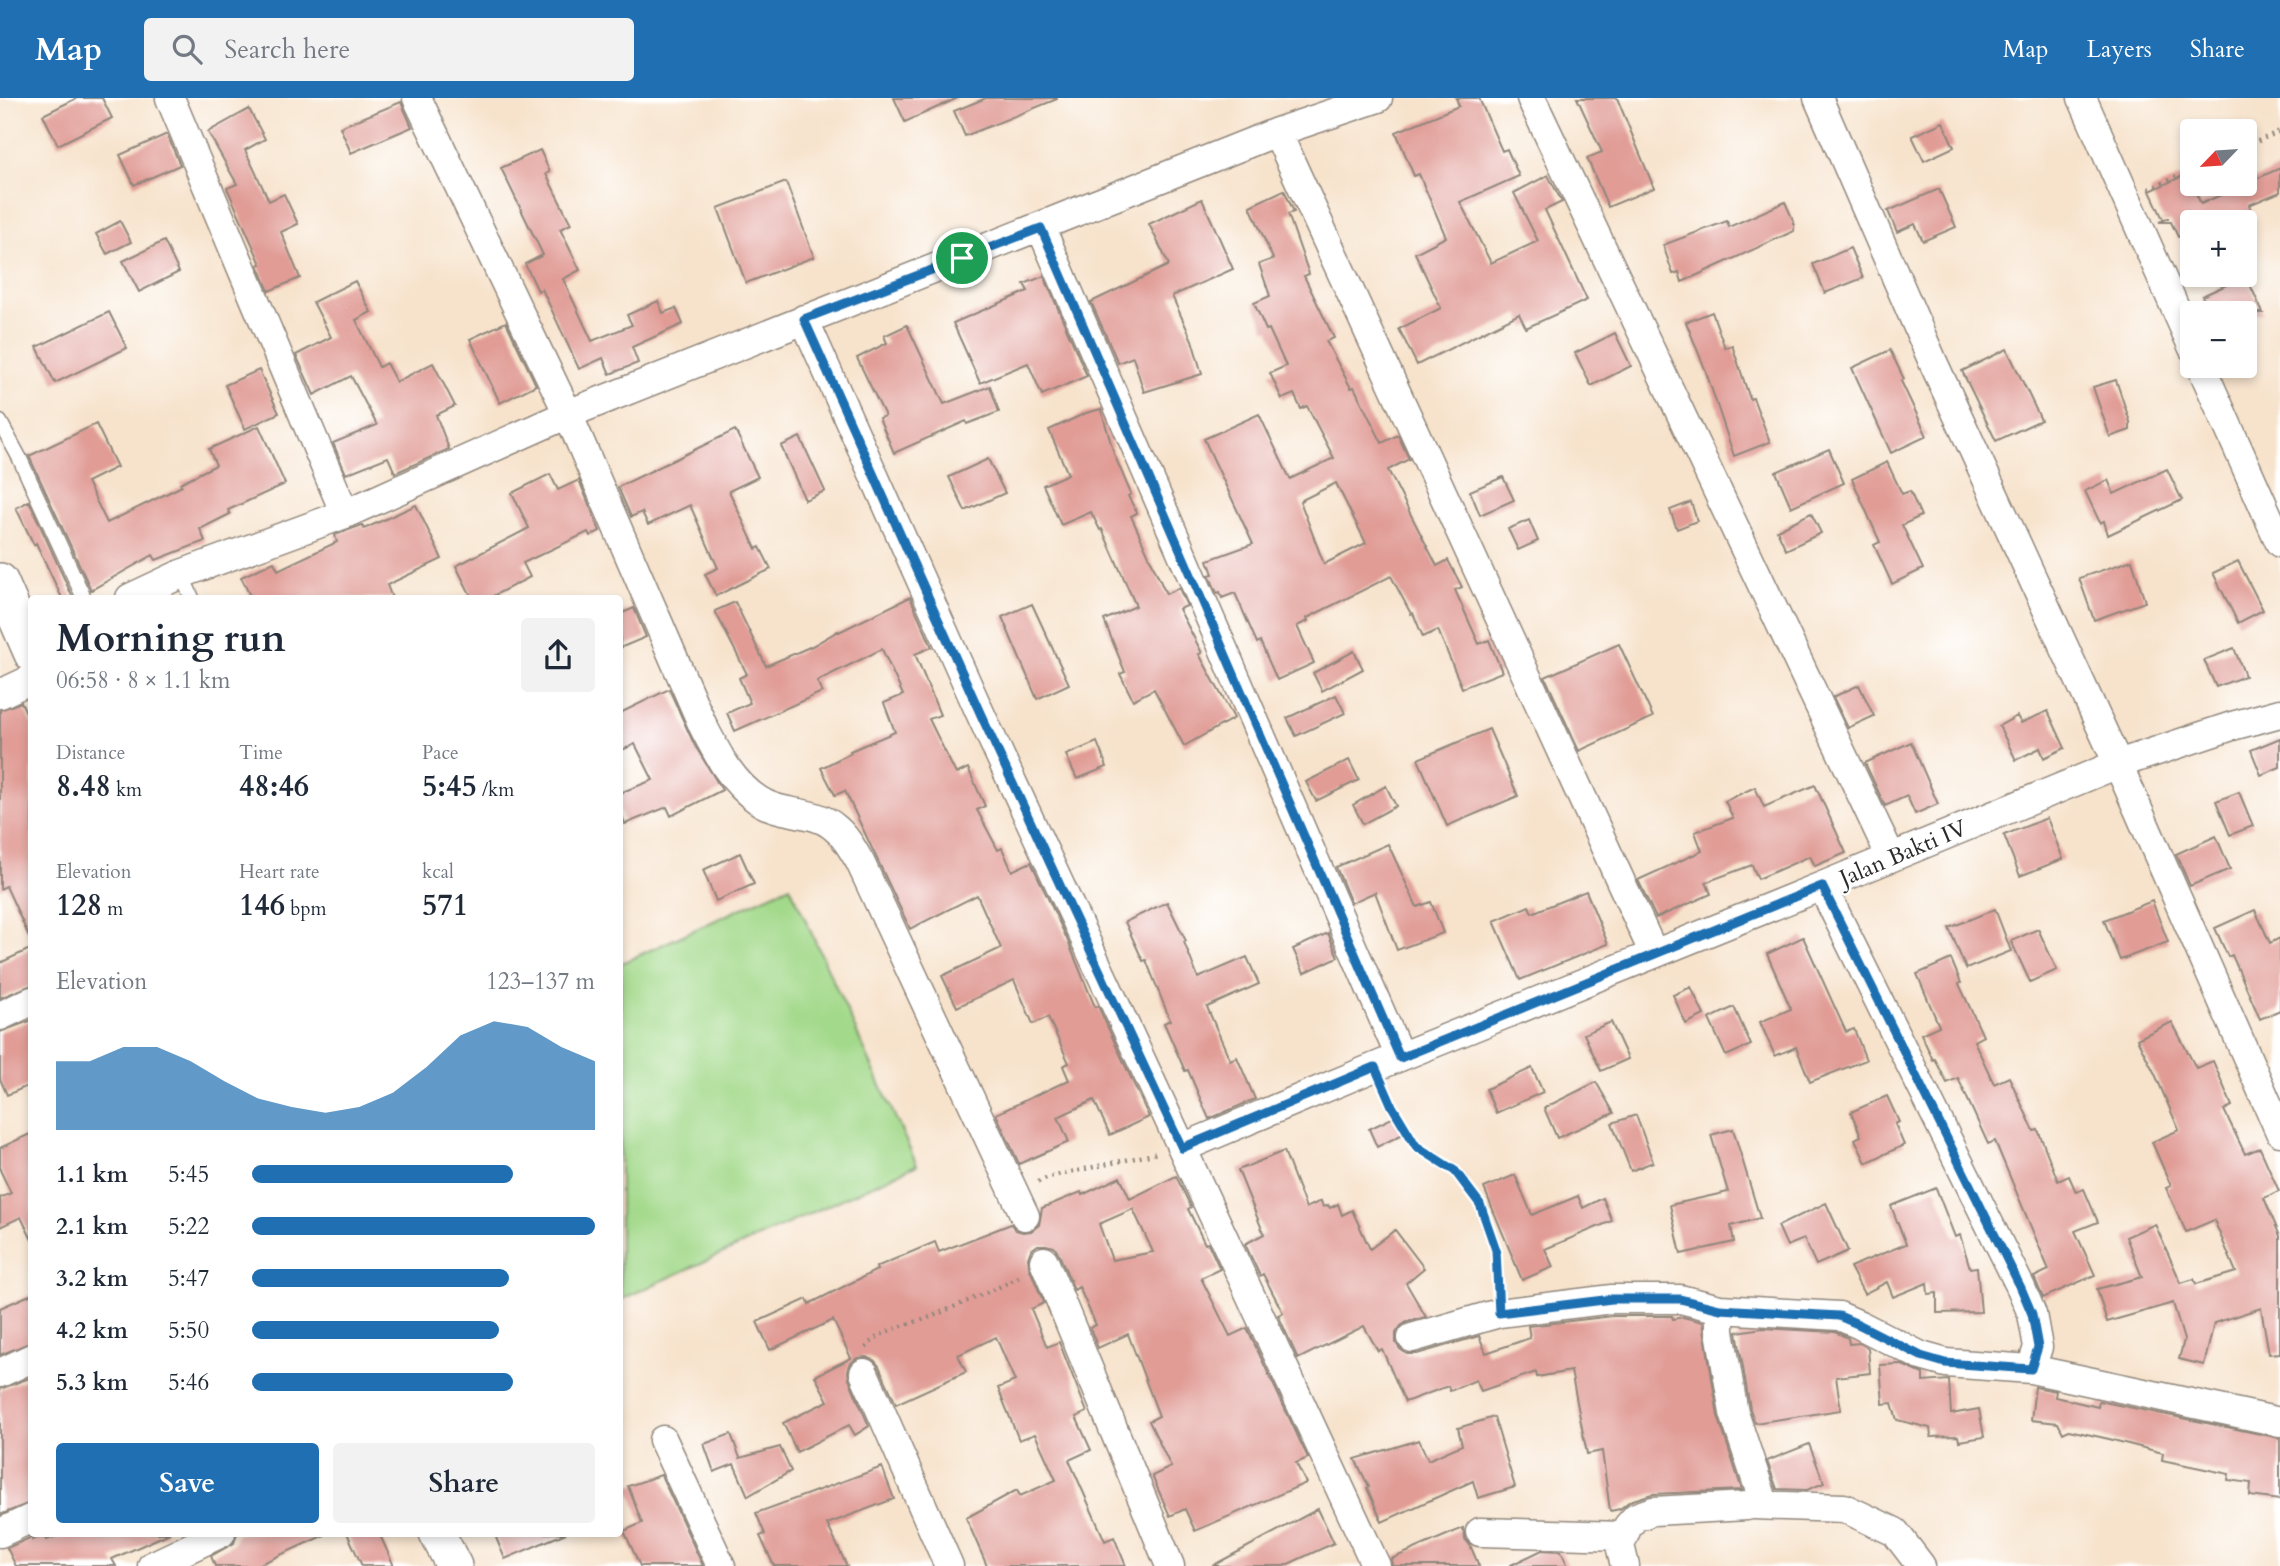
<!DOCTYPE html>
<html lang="en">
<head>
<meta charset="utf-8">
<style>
  body { margin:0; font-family:Cardo,serif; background:#f2f2f3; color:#1f2937; height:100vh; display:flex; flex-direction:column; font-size:26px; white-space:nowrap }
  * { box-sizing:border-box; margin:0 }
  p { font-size:23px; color:#747a83 }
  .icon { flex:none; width:38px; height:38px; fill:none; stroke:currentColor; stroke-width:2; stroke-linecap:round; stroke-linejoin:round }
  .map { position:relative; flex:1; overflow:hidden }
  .panel { position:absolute; left:28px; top:497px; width:595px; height:942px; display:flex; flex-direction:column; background:#fff; border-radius:7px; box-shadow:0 4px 10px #0003 }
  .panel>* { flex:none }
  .needle { width:46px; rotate:245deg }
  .controls { position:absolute; left:2180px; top:21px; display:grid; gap:14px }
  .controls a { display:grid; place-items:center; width:77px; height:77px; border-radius:7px; background:#fff; box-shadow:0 4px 10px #0003; font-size:35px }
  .pin { position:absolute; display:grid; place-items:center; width:60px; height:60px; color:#fff; margin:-30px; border:4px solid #fff; border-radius:50%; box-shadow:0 2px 7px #0007 }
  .round { display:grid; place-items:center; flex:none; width:74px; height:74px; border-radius:7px; background:#f2f2f3 }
  .overview { display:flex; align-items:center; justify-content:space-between; height:119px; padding:0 28px }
  h1 { font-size:38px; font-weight:700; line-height:52px }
  .metrics { display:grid; grid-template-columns:repeat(3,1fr); gap:10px; height:119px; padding:7px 28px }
  .metrics div { display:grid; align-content:center }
  .metrics b { font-size:30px; font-weight:700 }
  .metrics small { font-size:19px; font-weight:400 }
  .metrics p { font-size:19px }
  .chart { height:196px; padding:14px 28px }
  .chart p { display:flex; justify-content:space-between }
  .chart svg { width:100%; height:126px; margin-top:7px; fill:#1f6fb2; opacity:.7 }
  .action { display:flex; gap:14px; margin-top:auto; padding:14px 28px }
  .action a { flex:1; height:80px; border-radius:7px; background:#1f6fb2; color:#fff; font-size:28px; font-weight:700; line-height:80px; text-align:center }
  .action a+a { background:#f2f2f3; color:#1f2937 }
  ul { padding:0 28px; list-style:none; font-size:23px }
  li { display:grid; grid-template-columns:112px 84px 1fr; align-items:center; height:52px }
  li i { height:18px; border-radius:9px; background:#1f6fb2 }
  header { display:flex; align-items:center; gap:42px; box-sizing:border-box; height:98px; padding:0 35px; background:#1f6fb2; color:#fff }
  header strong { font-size:33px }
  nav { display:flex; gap:38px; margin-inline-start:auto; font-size:24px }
  .search { width:490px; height:63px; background:#f2f2f3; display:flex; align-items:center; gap:18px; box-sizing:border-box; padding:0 24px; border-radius:7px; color:#747a83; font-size:26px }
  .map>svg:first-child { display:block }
  .green { fill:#a3d98a; stroke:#67825a; stroke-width:2 }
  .building { fill:#e19c96; fill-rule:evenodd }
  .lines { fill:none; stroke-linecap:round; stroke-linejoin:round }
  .service-casing { stroke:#91877c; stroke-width:17 }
  .minor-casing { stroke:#91877c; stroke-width:31 }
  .tertiary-casing { stroke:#91877c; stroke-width:38 }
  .path { stroke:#91877c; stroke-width:4.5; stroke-dasharray:2 5; stroke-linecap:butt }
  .service { stroke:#fff; stroke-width:14 }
  .minor { stroke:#fff; stroke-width:28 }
  .tertiary { stroke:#fff; stroke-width:35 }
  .route-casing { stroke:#fff; stroke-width:14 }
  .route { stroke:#1f6fb2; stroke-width:9 }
  .labels { text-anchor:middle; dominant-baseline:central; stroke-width:5; stroke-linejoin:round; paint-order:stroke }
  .street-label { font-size:23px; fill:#2b2b2b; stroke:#fff }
</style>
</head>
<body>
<header>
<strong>Map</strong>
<div class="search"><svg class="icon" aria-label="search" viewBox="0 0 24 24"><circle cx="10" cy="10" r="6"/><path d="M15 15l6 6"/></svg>Search here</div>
<nav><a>Map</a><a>Layers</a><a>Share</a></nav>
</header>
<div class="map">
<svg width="2280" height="1468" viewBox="0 0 2280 1468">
  <rect width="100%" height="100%" fill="#fff"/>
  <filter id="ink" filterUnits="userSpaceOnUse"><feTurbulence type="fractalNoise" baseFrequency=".0143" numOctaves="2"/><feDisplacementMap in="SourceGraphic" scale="14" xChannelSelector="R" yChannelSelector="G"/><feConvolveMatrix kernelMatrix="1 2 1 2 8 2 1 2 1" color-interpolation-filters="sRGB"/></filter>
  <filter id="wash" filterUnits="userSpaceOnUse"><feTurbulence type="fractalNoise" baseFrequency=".00686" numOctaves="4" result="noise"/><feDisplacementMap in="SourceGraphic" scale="28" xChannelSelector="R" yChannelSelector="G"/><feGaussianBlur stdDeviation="1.57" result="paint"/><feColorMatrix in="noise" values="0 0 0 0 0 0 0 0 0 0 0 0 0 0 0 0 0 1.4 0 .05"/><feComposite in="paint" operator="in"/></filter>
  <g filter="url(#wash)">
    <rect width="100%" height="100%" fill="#f7e3cc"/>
    <!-- green -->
    <path class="green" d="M790,788l127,279 -297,135v-336z"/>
    <g id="blocks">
      <!-- building -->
      <path class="building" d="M77,0h25l10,20 -54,27 -15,-30z
        M894,0h64l-53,24z
        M986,0h71v1l-92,37 -11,-25z
        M1456,0h23l23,53 5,-2 12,27 -59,26 31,61 47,-22 -24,-48 34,-18 14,27 -17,8 42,90 -61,28 -7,-14 -102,51 -18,-36 42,-21 -26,-55 31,-16 -27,-63 -5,2 -18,-44 63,-26z
        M1577,0h40l37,90 -46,19 -21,-49 15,-6z
        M401,4l11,25 -61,26 -11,-26z
        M249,11l16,30 -20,11 24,51 15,-7 14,30 -17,8 19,46 -31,13 -11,-26 3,-1 -34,-76 10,-4 -29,-52z
        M1943,24l11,25 -30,14 -12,-25z
        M167,36l13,31 -46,20 -14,-30z
        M540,52l10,22 -4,2 25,50 -11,5 20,41 -17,9 29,62 40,-16 -5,-10 31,-14 5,12 13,-5 7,16 -51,23 6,16 -28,11 -7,-16 -24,11 -37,-80 -4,2 -13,-27 18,-9 -42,-87z
        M2280,70v24l-31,13 4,10 -15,7h-45v8l-15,7 -7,-15h-12l10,-4 -6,1 -13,-28 37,-17 14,30z
        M786,84l28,75 -68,26 -28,-75z
        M1939,91l17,38 -33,14 -8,-17 -18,8 -9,-21z
        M1284,92l10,22 -6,2 21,60 -5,2 30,62 -8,3 25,47 3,-1 28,56 16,-8 11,24 -21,11 49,96 11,-6 14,27 -7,3 24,54 10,-4 13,32 -40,16 -24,-58 -15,7 -10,-24 -2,1 -20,-38 -84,42 1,3 -11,5 17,37 -37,17 -17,-39 -3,2 -22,-50 -13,5 -2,-6 -3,1 -8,-18 4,-1 -5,-14 45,-16 -49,-105 55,-25 31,65 44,-21 -27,-52 -6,3 -7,-15 -12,5 -12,-26 16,-7 -17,-37 -3,1 -12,-27 16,-7 -11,-32 14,-5 -23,-53zM1336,385l30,60 -42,21 -24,-63z
        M1202,101l31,70 -61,27 20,44 10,34 -58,18 -11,-35 -15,6 -27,-61 78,-37 -20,-41z
        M1785,104l9,20v9l-112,51 -3,-10 -6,2 -10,-29 64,-24 2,6z
        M120,123l11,21 -24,12 -11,-20z
        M164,143l15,31 -40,20 -16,-31z
        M1850,150l13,30 -38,15 -12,-29z
        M1044,178l43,100 -45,19 -14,-32 -48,20 -27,-60 75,-32 -4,-7z
        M2246,178l17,37h-53l-8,-17z
        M355,183l16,31 -15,8 23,47 7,-4 10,19 37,-19 22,43 -19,9 13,34 -54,24 -7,-16 -42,17 -13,-31 44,-18 -26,-49 -37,19 -18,-40 35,-18 -18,-35z
        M109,214l18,36 -72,35 -18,-36z
        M1712,214l13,36 7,-3 18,54 3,-1 17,44 -36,14 -29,-87 -19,-47z
        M506,224l30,63 -36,18 -30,-64z
        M907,227l37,79 46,-18 9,26 -32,12 -1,-3 -72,32 -15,-35 6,-2 -28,-58 30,-15 -3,-7z
        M1615,235l16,33 -40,20 -16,-33z
        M2007,251l34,71 -45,21 -34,-70z
        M1890,252l14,29 -3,2 26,55 -36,17 -39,-85z
        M259,272l20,43 -34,16 -20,-44z
        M2116,282l14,42v8l-20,7 -17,-50z
        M1101,311l13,45 17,40 -3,2 9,17 -6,3 35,78 13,-6 8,18 -8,3 23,44 -3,1 35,64 -50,28 -30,-57 -21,11 -13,-26 5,-2 -21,-52 32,-14 -34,-77 -2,1 -9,-18 -30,13 -18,-40 25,-11 -19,-44 37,-17z
        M96,326l21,43 -30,15 20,41 75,-37 -2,-3 36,-18 -7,-16 50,-23 26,58 -57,26 2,4 -30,15 5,12 -49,19 -3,-5 -62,35 -62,-134z
        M735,332l23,47 -29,14 27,58 4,-2 11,22 -55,27 -11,-22 13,-6 -28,-63 -42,20 -6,-13 -11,5 -13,-30z
        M800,339l25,54 -20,9 -24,-54z
        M1829,351l15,34 -53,24 -15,-35z
        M988,361l17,34 -40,18 -16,-34z
        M1887,364l15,32 8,-3 11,25 -19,9 21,44 -31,15 -18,-39 6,-3 -28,-63z
        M2167,371l15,31 -74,35 -4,-14 -4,2 -15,-32 23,-11 6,14z
        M550,376l8,16 21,-10 21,51 -10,5 -2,-4 -65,31 7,14 -41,21h-17l-16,-32 73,-38 -17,-35z
        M1503,379l11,23 -34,15 -10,-24z
        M29,403l44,97h-11l-26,-55 -2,2 -18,-37z
        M1691,404l6,19 -20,8 -7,-19z
        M416,407l26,54 -55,26 5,13h-141l-10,-21 33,-15 4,8 59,-28 -2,-7 27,-10 2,4z
        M1811,415l10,20 -35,17 -9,-20z
        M1529,422l9,21 -20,9 -10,-21z
        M2132,462l13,42 -51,18 -15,-42z
        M2238,463l25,49 -25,13 -25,-50z
        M910,499l22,50 -17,7 25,61 -11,4 27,55 12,-6 17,38 -8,4 21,40 4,-2 10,23 19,-9 36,77 28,68 3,-1 51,111 -39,18 -16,-35 -36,17 11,25 -50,22 -23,-50 73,-34 -6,-14 6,-3 -21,-46 -15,7 -19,-44 -57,27 -15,-31 59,-28 -24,-53 -67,34 -65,-138 -10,4 -14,-27 30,-15 -1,-2 45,-19 -11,-29 19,-8 -21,-46 -65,32 5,11 -87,39 -8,-18 23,-10 -11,-25 8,-4 -32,-63 20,-9 31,64 46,-20 26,-15 1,1z
        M1032,506l37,80 -32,15 -35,-82z
        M634,510l12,29 -26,11v-34z
        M1619,546l34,73 -74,34 -34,-74z
        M2234,550l11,28 -29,11 -12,-27z
        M1354,553l9,18 -41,22 -9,-18z
        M1859,587l15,31 -26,12 -15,-31z
        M669,591l25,55 28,46 -51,26 -4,-9 -42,17 -5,-14v-17l33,-13 -18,-36 -15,7v-38z
        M1336,597l9,18 -49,23 -9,-18z
        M21,604l11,23v218l-26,-57 -6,3v-179z
        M2048,613l17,37 -21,10 -4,-10 -24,12 -17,-34 18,-10 4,7z
        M1489,631l29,67 -71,30 -29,-67z
        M2280,640v29l-19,8 -10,-25z
        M1097,644l10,25 -30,12 -11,-24z
        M1911,644l27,62 -23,10 -8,-18 -22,10 -20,-43z
        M1349,662l10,20 -43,21 -10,-19z
        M1815,687l31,68 -31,13 -5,-10 -52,23 -6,-14 -46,17 5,12 -55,24 -18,-38 64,-29 -7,-19 38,-14 -8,-17 30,-14 9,20z
        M1386,688l10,20 -33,18 -10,-19z
        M2239,694l14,34 -23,9 -14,-34z
        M2047,720l16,41 -43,17 -16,-41z
        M2216,738l14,33 -40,17 -14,-32z
        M1388,746l29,63 14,-5 12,31 -46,17 -22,-58 -24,11 -15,-36z
        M740,755l14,31 -38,17 -13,-31z
        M1586,793l22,53 -88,36 -26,-59 35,-15 3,7z
        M2152,803l16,41 -48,18 -16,-40z
        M1167,804l19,39 -2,1 14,36 49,-21 12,27 -52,23 23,53 7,-3 18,42 -46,20 -21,-49 -3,1 -21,-48 6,-3 -24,-60 -3,1 -18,-39z
        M1995,811l16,42 -45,18 -17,-41z
        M2255,812l15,33 10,-5v72l-20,9 -28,-64 -4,2 -13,-29z
        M2038,831l19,41 -27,12 -19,-41z
        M1328,835l10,24 -34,16 -11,-24z
        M1803,839l43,95 8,-3 12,31 -56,22 -14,-35 -21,9 -15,-34 31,-13 -24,-55z
        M32,850v37l-32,13v-35z
        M1951,861l10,24 -2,1 24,52 -9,5 20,43 15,-7 25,54 4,-1 20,51 11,-5 7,16 8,-3 14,33 -23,9 20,44 -52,23 -9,-21 15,-7 -54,-129 -7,3 -30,-66 -11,5 -12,-24 -2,1 -12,-26 18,-8 -22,-52z
        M1691,889l13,28 -18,9 -13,-29z
        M1734,909l17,38 -25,11 -17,-37z
        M32,922v64l-25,11 -7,-16v-47z
        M1611,924l17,37 -27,12 -17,-37z
        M2172,924l24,46 17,-7 19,45 -8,4 21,44 15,-6 19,43 -15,7 16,38v117l-11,1 -8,-46 -47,15 -10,42 -25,-6 5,-19 -11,-37 -66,19 -10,-33 45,-12 -16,-40 29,-13 26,59 13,-4 2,5 40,-12 -22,-52 -28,12 -20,-44 5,-2 -19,-44 27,-12 -24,-56 -18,-35z
        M1532,970l11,24 -47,21 -10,-24z
        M1596,984l18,31 -57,25 -13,-30z
        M1887,998l12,26 -4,2 9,21 -38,18 -11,-24 6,-3 -10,-24z
        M1636,1017l17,47 -22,9 -19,-48z
        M1394,1019l9,17 -26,13 -8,-18z
        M1733,1031l27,89 -29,8 3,16 -53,12 -11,-49 58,-13 -17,-57z
        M32,1035v107l-11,-23 -21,10v-29l11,-5 -11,-23v-22z
        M1284,1053l22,57 15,-7 2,6 5,-2 2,3 8,-4 4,11 10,-5 18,39 25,-19 29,38 -18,15 20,34 -19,5 -6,4 -5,7v10l4,6 7,5h10l62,-18 7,17 44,-15 -2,-12 85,-10h59l1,3 10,-2 20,5 15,94 24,74 -90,4 -22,7 -10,8 -10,2 -8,-60 -15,3 -16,-83 -34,6 -1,-5 -55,19 -5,-11 -26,11 -2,-5 -43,16 -23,-53 -4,2 -14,-25 -66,33 -20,-44 5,-2 -20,-39 -3,2 -15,-32 19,-10 -26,-64z
        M1515,1077l17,40 46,-19 5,12 20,-10 9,23 -67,28 8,18 -31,13 -38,-92z
        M1176,1078l15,31 -3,2 17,35 3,-1 12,26 -19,9 29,58 17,-8 61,130 -12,5 10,20 -111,48 -10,-22 -15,7 -18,-40 19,-9 -22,-46 10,-5 -31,-82 -30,14 -8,-20 6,-3 -17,-38 -5,3 -15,-36 -5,-7 -8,-2h-8l-7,5 -3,8 1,9 15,36 -13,6 16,38 12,-5 28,70 -11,5 15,33 -22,10 36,81 9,-4 12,29h-139l-21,-48 51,-28 3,6 36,-16 -21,-46 -16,6 -21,-52 17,-7 -19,-44 -38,18 8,17 -70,32 -17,-38 -5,-6 -8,-3 -9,1 -7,6 -2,7 1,8 20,47 -14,9 -6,-10 -52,27 -14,-29 45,-22 -13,-25 36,-18 -18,-38 -63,30 -13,-28 50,-23 2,5 68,-34 -1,-3 59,-25 4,10 72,-28 5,6 7,2 8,-1 8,-6 3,-17 39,-16 1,3 38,-18 10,22zM1133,1111l20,43 -41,8 -13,-36z
        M1936,1090l19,49 5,-2 10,33 7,-1 4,45 -44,1v-20l-9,1 -1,-11 -34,14 -6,-15 -23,12 -14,-27 56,-23 -15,-38z
        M1826,1105l22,48 -32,14 -12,-26 -17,7 -9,-20z
        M32,1196v48l-32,13v-47z
        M1763,1230l72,4 13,6 1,6 11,-1 8,5 2,25 -34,4 5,33 -86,13 -5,-14 -13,-77z
        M1900,1266l23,10v8l26,-2 2,34 28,-5 5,28 -25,4 -1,-5 -27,1 -1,-9 -33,-8 -5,-17 -9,1 -3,-39z
        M32,1279v125l-32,13v-126z
        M2035,1289l21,4 -1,6 43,10 1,-6 181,37v62l-30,-4 1,-13 -23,-3 1,-6 -67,-14 1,-7 -54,-14 -40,-9 -6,3 -5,-10 -27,-3z
        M1494,1319l21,70 -37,11 -5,-17 -91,41 -15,-34 2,-1 -14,-28 64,-19 9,20 34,-15 -4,-17z
        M731,1336l9,24 40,-11 11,24 -43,25 -14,-32 -20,8 -10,-28z
        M1809,1346l15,39 -17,7 -30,-1 -10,-28z
        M882,1369l12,32 -67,25 20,42h-73l-14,-30 5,-2 -9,-21z
        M661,1377l42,91h-63l-16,-35 18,-8 -14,-37z
        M1318,1411l16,34 -50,23h-72z
        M1463,1430l2,11 5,6 9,21h-87l-1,-7z
        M63,1435h107l-58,26 4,7h-100l-9,-18 25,-11v3l12,-5 3,5z
        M237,1435h92l-73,33h-41l-4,-10 23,-13z
        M347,1435h32l15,33h-32z
        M494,1435h72l-61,26z
        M1542,1452l19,1 7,15h-59z"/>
    </g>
  </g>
  <g filter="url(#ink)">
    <use href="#blocks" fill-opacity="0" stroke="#91877c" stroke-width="2"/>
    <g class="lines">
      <!-- service casing -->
      <g class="service-casing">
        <path id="service" d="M0,324l19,35 65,141
          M181,476l11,24"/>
      </g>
      <!-- minor casing -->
      <g class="minor-casing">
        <path id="minor" d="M170,0l175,416
          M417,0l151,316 135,312c14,27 28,56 55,74 23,16 56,9 76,27 12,9 19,23 26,35l165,354
          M1531,0l360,759
          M1818,0l115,264 185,402 162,368
          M2082,0l111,250
          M1277,34l377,822
          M1041,130l359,829
          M804,221l177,396 395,851
          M2201,268l79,177
          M130,500l51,-24 164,-60 223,-100 709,-282 101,-34
          M0,596l32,-15
          M1822,788l199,402 11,26 6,33 -7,22
          M0,918l32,-15
          M1182,1050l193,-81 447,-181 296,-122 114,-38 48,-13
          M1044,1163l126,305
          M1412,1240l87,-25 113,-14h68l40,10
          M0,1275l32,-15
          M864,1275l85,193
          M663,1342l58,126
          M1753,1407l91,3 51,24 26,34
          M1480,1434l143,4
          M0,1435l32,-15
          M152,1468l69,-33
          M1625,1468l-5,-21 8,-19 8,-9 17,-6 94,-5 11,-4 3,-8 -27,-81 -14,-82v-22l119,7 21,9 61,31 25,7 85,6 249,53"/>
      </g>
      <!-- tertiary casing -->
      <g class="tertiary-casing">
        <path id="tertiary" d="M0,483l32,73
          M437,1435l17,33"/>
      </g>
      <!-- path -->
      <path class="path" d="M2245,49l35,-16
        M2149,91l44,-19
        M1385,992l7,16 24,40 39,25 25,33 16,45 2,41
        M1038,1084l10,-5 110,-24
        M866,1250c14,-20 45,-23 67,-32 29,-13 60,-25 88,-40"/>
      <!-- service -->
      <use href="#service" class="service"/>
      <!-- minor -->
      <use href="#minor" class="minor"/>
      <!-- tertiary -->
      <use href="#tertiary" class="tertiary"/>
    </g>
  </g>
  <g class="lines" filter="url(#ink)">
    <!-- route casing -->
    <g class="route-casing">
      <path id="route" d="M1041,130l359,830 422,-172 199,402 11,26 6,33 -7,22 -86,-6 -24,-7 -61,-31 -21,-9 -119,-7 -40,-10h-68l-113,14 -3,-63 -16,-46 -25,-33 -39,-25 -24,-40 -17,-39 -193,81 -201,-433 -177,-396z"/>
    </g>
    <!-- route -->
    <use href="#route" class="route"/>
  </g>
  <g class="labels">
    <!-- street labels -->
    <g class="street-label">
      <text transform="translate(1903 755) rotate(-23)">Jalan Bakti IV</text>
    </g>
  </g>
</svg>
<div class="controls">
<a><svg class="needle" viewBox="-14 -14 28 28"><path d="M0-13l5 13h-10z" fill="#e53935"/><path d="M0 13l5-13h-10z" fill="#747a83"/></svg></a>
<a>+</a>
<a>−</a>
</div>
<div class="pin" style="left:962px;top:160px;background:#1e9e55"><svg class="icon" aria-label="arrive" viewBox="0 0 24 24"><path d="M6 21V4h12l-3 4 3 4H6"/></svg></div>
<section class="panel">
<div class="overview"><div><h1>Morning run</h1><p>06:58 · 8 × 1.1 km</p></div><a class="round"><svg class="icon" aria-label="share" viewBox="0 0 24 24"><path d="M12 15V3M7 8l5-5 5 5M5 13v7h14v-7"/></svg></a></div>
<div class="metrics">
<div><p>Distance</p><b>8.48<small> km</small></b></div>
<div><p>Time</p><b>48:46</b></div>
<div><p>Pace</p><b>5:45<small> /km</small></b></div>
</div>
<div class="metrics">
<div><p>Elevation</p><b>128<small> m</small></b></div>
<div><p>Heart rate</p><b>146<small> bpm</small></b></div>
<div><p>kcal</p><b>571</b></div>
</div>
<div class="chart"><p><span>Elevation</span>123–137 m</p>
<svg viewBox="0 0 160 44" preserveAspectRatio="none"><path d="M0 44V20L10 20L20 15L30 15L40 20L50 27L60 33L70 36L80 38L90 36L100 31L110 22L120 11L130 6L140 8L150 15L160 20V44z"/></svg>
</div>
<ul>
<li><b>1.1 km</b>5:45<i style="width:76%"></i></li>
<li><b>2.1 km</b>5:22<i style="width:100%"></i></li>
<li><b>3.2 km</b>5:47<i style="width:75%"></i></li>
<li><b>4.2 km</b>5:50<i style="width:72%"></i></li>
<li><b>5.3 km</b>5:46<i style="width:76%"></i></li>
</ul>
<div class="action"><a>Save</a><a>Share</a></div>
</section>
</div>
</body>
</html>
